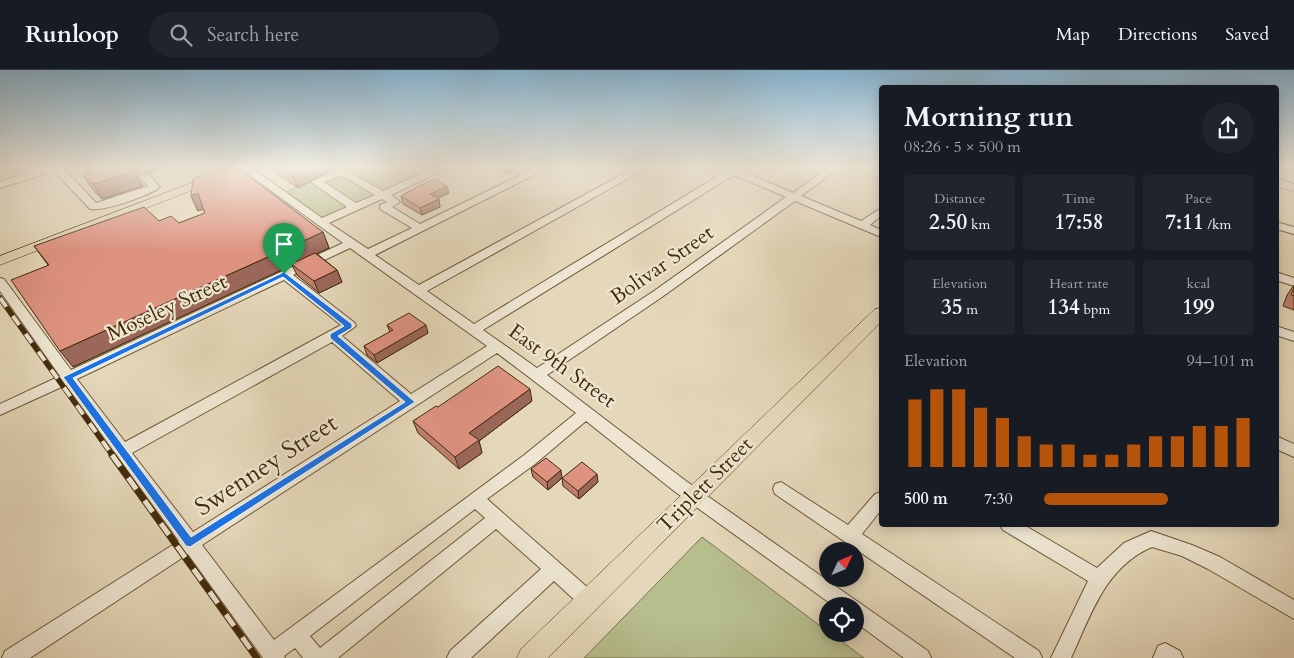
<!DOCTYPE html>
<html lang="en">
<head>
<meta charset="utf-8">
<style>
  body { margin:0; font-family:Cardo,serif; background:#20242c; color:#f1f3f6; height:100vh; display:flex; flex-direction:column; font-size:19px; white-space:nowrap }
  * { box-sizing:border-box; margin:0 }
  p { font-size:16px; color:#9ea1a6 }
  .icon { flex:none; width:28px; height:28px; fill:none; stroke:currentColor; stroke-width:2; stroke-linecap:round; stroke-linejoin:round }
  .map { position:relative; flex:1; overflow:hidden }
  .side { position:absolute; left:879px; top:15px; width:400px; height:442px; display:flex; flex-direction:column; background:#171b24; border-radius:5px; box-shadow:0 2px 12px #0003 }
  .side>* { flex:none }
  .needle { width:32px; rotate:46deg }
  .fabs { position:absolute; left:819px; top:472px; display:grid; gap:10px }
  .fabs a { display:grid; place-items:center; width:45px; height:45px; border-radius:50%; background:#171b24; box-shadow:0 2px 12px #0003; font-size:25px }
  .pin { position:absolute; display:grid; place-items:center; width:42px; height:42px; color:#fff; margin:-51px -21px; border-radius:50% 50% 50% 0; rotate:-45deg; box-shadow:0 0 5px #0007 }
  .pin .icon { rotate:45deg }
  .round { display:grid; place-items:center; flex:none; width:52px; height:52px; border-radius:26px; background:#20242c }
  .head { display:flex; align-items:center; justify-content:space-between; height:85px; padding:0 25px }
  h1 { font-size:28px; font-weight:700; line-height:38px }
  .figures { display:grid; grid-template-columns:repeat(3,1fr); gap:8px; height:85px; padding:5px 25px }
  .figures div { display:grid; align-content:center; border-radius:5px; background:#20242c; text-align:center }
  .figures b { font-size:21px; font-weight:700 }
  .figures small { font-size:14px; font-weight:400 }
  .figures p { font-size:14px }
  .chart { height:140px; padding:10px 25px }
  .chart p { display:flex; justify-content:space-between }
  .chart svg { width:100%; height:90px; margin-top:5px; stroke:#b45309; stroke-width:6 }
  ul { padding:0 25px; list-style:none; font-size:16px }
  li { display:grid; grid-template-columns:80px 60px 1fr; align-items:center; height:38px }
  li i { height:12px; border-radius:6px; background:#b45309 }
  header { display:flex; align-items:center; gap:30px; box-sizing:border-box; height:70px; padding:0 25px; background:#171b24; border-bottom:1px solid #363941 }
  header strong { font-size:24px }
  nav { display:flex; gap:28px; margin-inline-start:auto; font-size:18px }
  .search { width:350px; height:45px; background:#20242c; display:flex; align-items:center; gap:12px; box-sizing:border-box; padding:0 18px; border-radius:28px; color:#9ea1a6; font-size:19px }
  .map>svg:first-child { display:block }
  .green { fill:#b7be8e; stroke:#7d754c }
  .lines { fill:none; stroke-linecap:round; stroke-linejoin:round }
  .minor-casing { stroke:#6c5736; stroke-width:2 }
  .major-casing { stroke:#432c0a; stroke-width:1 }
  .minor { fill:#eee6d2; fill-rule:evenodd }
  .major { fill:#e5d8ba; fill-rule:evenodd }
  .rail-far1-casing { stroke:#432c0a; stroke-width:5.5 }
  .rail-casing { stroke:#432c0a; stroke-width:7 }
  .rail-far1 { stroke:#eee6d2; stroke-width:4; stroke-dasharray:11; stroke-linecap:butt }
  .rail { stroke:#eee6d2; stroke-width:5; stroke-dasharray:14; stroke-linecap:butt }
  .wall { fill:#bf7e6f; stroke:#432c0a }
  .shaded-wall { fill:#9b675a; stroke:#432c0a }
  .building { fill:#de9381; stroke:#432c0a }
  .route { fill:#1a73e8; stroke:#fff; fill-rule:evenodd }
  .labels { text-anchor:middle; dominant-baseline:central; stroke-width:4.5; stroke-linejoin:round; paint-order:stroke }
  .street-label { font-size:21px; fill:#432c0a; stroke:#eee6d2 }
  .near-street-label { font-size:25px; fill:#432c0a; stroke:#eee6d2 }
</style>
</head>
<body>
<header>
<strong>Runloop</strong>
<div class="search"><svg class="icon" aria-label="search" viewBox="0 0 24 24"><circle cx="10" cy="10" r="6"/><path d="M15 15l6 6"/></svg>Search here</div>
<nav><a>Map</a><a>Directions</a><a>Saved</a></nav>
</header>
<div class="map">
<svg width="1294" height="588" viewBox="0 0 1294 588">
  <rect width="100%" height="100%" fill="#e5d8ba"/>
  <filter id="stains"><feTurbulence type="fractalNoise" baseFrequency=".004" numOctaves="4"/><feColorMatrix values="0 0 0 0 .2 0 0 0 0 .09 0 0 0 0 .02 0 0 0 .5 -.17"/></filter>
  <radialGradient id="worn" r=".72"><stop offset=".6" stop-color="#630" stop-opacity="0"/><stop offset="1" stop-color="#630" stop-opacity=".3"/></radialGradient>
  <!-- green -->
  <path class="green" d="M342,98h101l-121,54 -41,-28z
    M702,467l125,94 1,3h4l32,24h-280z"/>
  <g class="lines">
    <!-- minor casing -->
    <g class="minor-casing">
      <path id="minor" d="M42,98h21l33,35 52,-17 -8,-9 1,-2h8l11,12c-9,8 -57,25 -70,22l-36,-38 -54,17v-6z
        M191,98h12l2,3 -5,3z
        M240,98h12l70,50 25,-11 -36,-25 27,-13h6l39,22 51,-23h14l-57,27 9,7 -8,5 28,17 115,-56h13l-173,87 44,30 215,-117h13l-220,123 47,33 252,-153 -5,-3h14l58,25 34,-25h12l-38,28 60,25 20,-13v8l-11,9 11,5v7l-86,-36 -133,96 -115,78 139,106 242,170 3,7h-27l-49,-36v-16h-21l-160,-115 -88,-70 -51,43 -48,35 108,95 2,6 -2,6 -7,3 -7,-3 -27,-25 -83,77h-24l3,-7 91,-82 -45,-40 -158,129h-35l-8,-10 -11,8 1,2h-22l-75,-104 -158,104h-28l3,-7 174,-110 -113,-156 -66,30v-11l60,-28 -60,-85v-13l4,1 67,91 272,-127zM341,105l34,20 -19,8 -32,-21zM734,105l52,22 -132,94 -117,77 -54,-38zM382,129l5,3 -7,3v4l32,19 -44,21 -39,-26zM350,178l137,98 -76,48 -69,-58 14,-10 -1,-3 -62,-48zM284,210l57,45 -216,117 -48,-63zM332,272l68,59 -207,131 -61,-79zM497,283l79,60 -53,43 -249,184 -72,-95zM475,439l10,9 -165,130 -10,-12z
        M1276,152l18,5v7l-18,-5z
        M1276,202l18,6v8l-18,-6z
        M1276,256l18,6v9l-18,-6z
        M1276,366l18,8v13l-18,-8z
        M781,412l67,43 27,-31 6,-2v18l-19,24 177,117 3,7h-27l-240,-164 -2,-5 2,-5z
        M1000,455h24l73,43 27,-25 27,-12 41,14 28,12 74,43v19l-86,-50 -26,-13 -30,-9c-47,20 -61,68 -81,111h-20l37,-77 -85,-51z
        M1165,573l15,8 3,7h-30l5,-12z"/>
    </g>
    <!-- major casing -->
    <g class="major-casing">
      <path id="major" d="M231,98h18l-249,97v-9z
        M1276,108l18,6v8l-18,-6z
        M881,238v14l-333,336h-31l4,-9 354,-340z"/>
    </g>
    <!-- minor -->
    <use href="#minor" class="minor"/>
    <!-- major -->
    <use href="#major" class="major"/>
    <!-- rail-far1 casing -->
    <g class="rail-far1-casing">
      <path id="rail-far1" d="M0,228l113,158"/>
    </g>
    <!-- rail casing -->
    <g class="rail-casing">
      <path id="rail" d="M112,385l145,203"/>
    </g>
    <!-- rail-far1 -->
    <use href="#rail-far1" class="rail-far1"/>
    <!-- rail -->
    <use href="#rail" class="rail"/>
  </g>
  <!-- wall -->
  <path class="wall" d="M84,98h79l-14,5h-8l-4,3 6,10 -41,13 -10,-10 -9,-14 5,-2z
    M269,98h61v3l-32,17z
    M495,98h21l-11,5z
    M449,123l-11,5 1,1 1,8 -18,8 -19,-11 -2,-8z
    M191,126l132,36 6,16 -13,5 21,17 5,12 -23,11 -22,-18 -5,-10 -219,102 -25,-102 -14,-19 125,-25 20,2 26,-10 -2,-4 -5,2z
    M1294,215v25l-11,-4 4,-11z
    M387,255l41,8 -51,30 -10,-8 -3,-9 26,-14z
    M532,331l-53,40 3,12 -23,16 -41,-36 -5,-12 25,-14z
    M531,399l31,9 -14,12 -15,-13z
    M562,408l36,4 -19,17 -16,-13z"/>
  <!-- shaded-wall -->
  <path class="shaded-wall" d="M14,98h14l-12,4z
    M129,98h9l3,5 -4,3 6,10 -41,13 -9,-15z
    M146,98h17l-14,5z
    M292,98h38v3l-32,17 -8,-19z
    M505,98h11l-11,5z
    M447,116l2,7 -17,8 -2,-7z
    M198,123l8,15 -8,3 -7,-15z
    M439,129l1,8 -18,8 -2,-7z
    M323,162l6,16 -256,119 -13,-16z
    M337,200l5,12 -23,11 -5,-12z
    M426,255l2,8 -51,30 -3,-8z
    M530,319l2,12 -53,40 3,12 -23,16 -4,-12 14,-24z
    M561,400l1,8 -14,12 -1,-8z
    M597,404l1,8 -19,17 -1,-8z"/>
  <!-- building -->
  <path class="building" d="M87,98h44l4,3 -42,13 -10,-9 8,-3z
    M223,98h15l85,64 -263,119 -49,-71 38,-15 -15,-19 110,-39 15,14 12,-5 8,7 26,-10 -7,-20 -7,3 2,-17z
    M435,109l12,7 -17,8 9,5 -19,9 -19,-12 18,-10z
    M315,183l22,17 -23,11 -23,-17z
    M1294,217v9l-3,-1z
    M409,243l17,12 -52,30 -10,-9 29,-16 -6,-5z
    M498,296l32,23 -61,44 10,7 -24,17 -42,-36 23,-15 2,1z
    M546,388l15,12 -14,12 -16,-13z
    M582,392l15,12 -19,17 -16,-13z"/>
  <!-- sky -->
  <linearGradient id="sky" x2="0" y2="1"><stop stop-color="#87b6d4"/><stop offset="0.54" stop-color="#f3ede0"/><stop offset="1" stop-color="#f3ede0" stop-opacity="0"/></linearGradient>
  <rect width="1294" height="181" fill="url(#sky)"/>
  <!-- route -->
  <path class="route" d="M284,202l68,52v4l-14,8 77,66 -225,145 -4,-1 -123,-169zM283,207l61,49 -14,8v4l75,64 -214,135 -118,-159z"/>
  <g class="labels">
    <!-- street labels -->
    <g class="street-label">
      <text transform="translate(662 195) rotate(-35)">Bolivar Street</text>
      <text transform="translate(167 238) rotate(-25)">Moseley Street</text>
      <text transform="translate(562 296) rotate(36)">East 9th Street</text>
      <text transform="translate(705 415) rotate(-45)">Triplett Street</text>
    </g>
    <!-- near-street labels -->
    <g class="near-street-label">
      <text transform="translate(266 395) rotate(-33)">Swenney Street</text>
    </g>
  </g>
  <rect width="100%" height="100%" filter="url(#stains)"/>
  <rect width="100%" height="100%" fill="url(#worn)"/>
</svg>
<div class="fabs">
<a><svg class="needle" viewBox="-14 -14 28 28"><path d="M0-13l5 13h-10z" fill="#e53935"/><path d="M0 13l5-13h-10z" fill="#9ea1a6"/></svg></a>
<a><svg class="icon" aria-label="locate" viewBox="0 0 24 24"><circle cx="12" cy="12" r="6"/><path d="M12 2v4M12 18v4M2 12h4M18 12h4"/></svg></a>
</div>
<div class="pin" style="left:284px;top:204px;background:#1e9e55"><svg class="icon" aria-label="arrive" viewBox="0 0 24 24"><path d="M6 21V4h12l-3 4 3 4H6"/></svg></div>
<section class="side">
<div class="head"><div><h1>Morning run</h1><p>08:26 · 5 × 500 m</p></div><a class="round"><svg class="icon" aria-label="share" viewBox="0 0 24 24"><path d="M12 15V3M7 8l5-5 5 5M5 13v7h14v-7"/></svg></a></div>
<div class="figures">
<div><p>Distance</p><b>2.50<small> km</small></b></div>
<div><p>Time</p><b>17:58</b></div>
<div><p>Pace</p><b>7:11<small> /km</small></b></div>
</div>
<div class="figures">
<div><p>Elevation</p><b>35<small> m</small></b></div>
<div><p>Heart rate</p><b>134<small> bpm</small></b></div>
<div><p>kcal</p><b>199</b></div>
</div>
<div class="chart"><p><span>Elevation</span>94–101 m</p>
<svg viewBox="0 0 160 44" preserveAspectRatio="none"><path d="M5 44V11M15 44V6M25 44V6M35 44V15M45 44V20M55 44V29M65 44V33M75 44V33M85 44V38M95 44V38M105 44V33M115 44V29M125 44V29M135 44V24M145 44V24M155 44V20"/></svg>
</div>
<ul>
<li><b>500 m</b>7:30<i style="width:59%"></i></li>
</ul>
</section>
</div>
</body>
</html>
